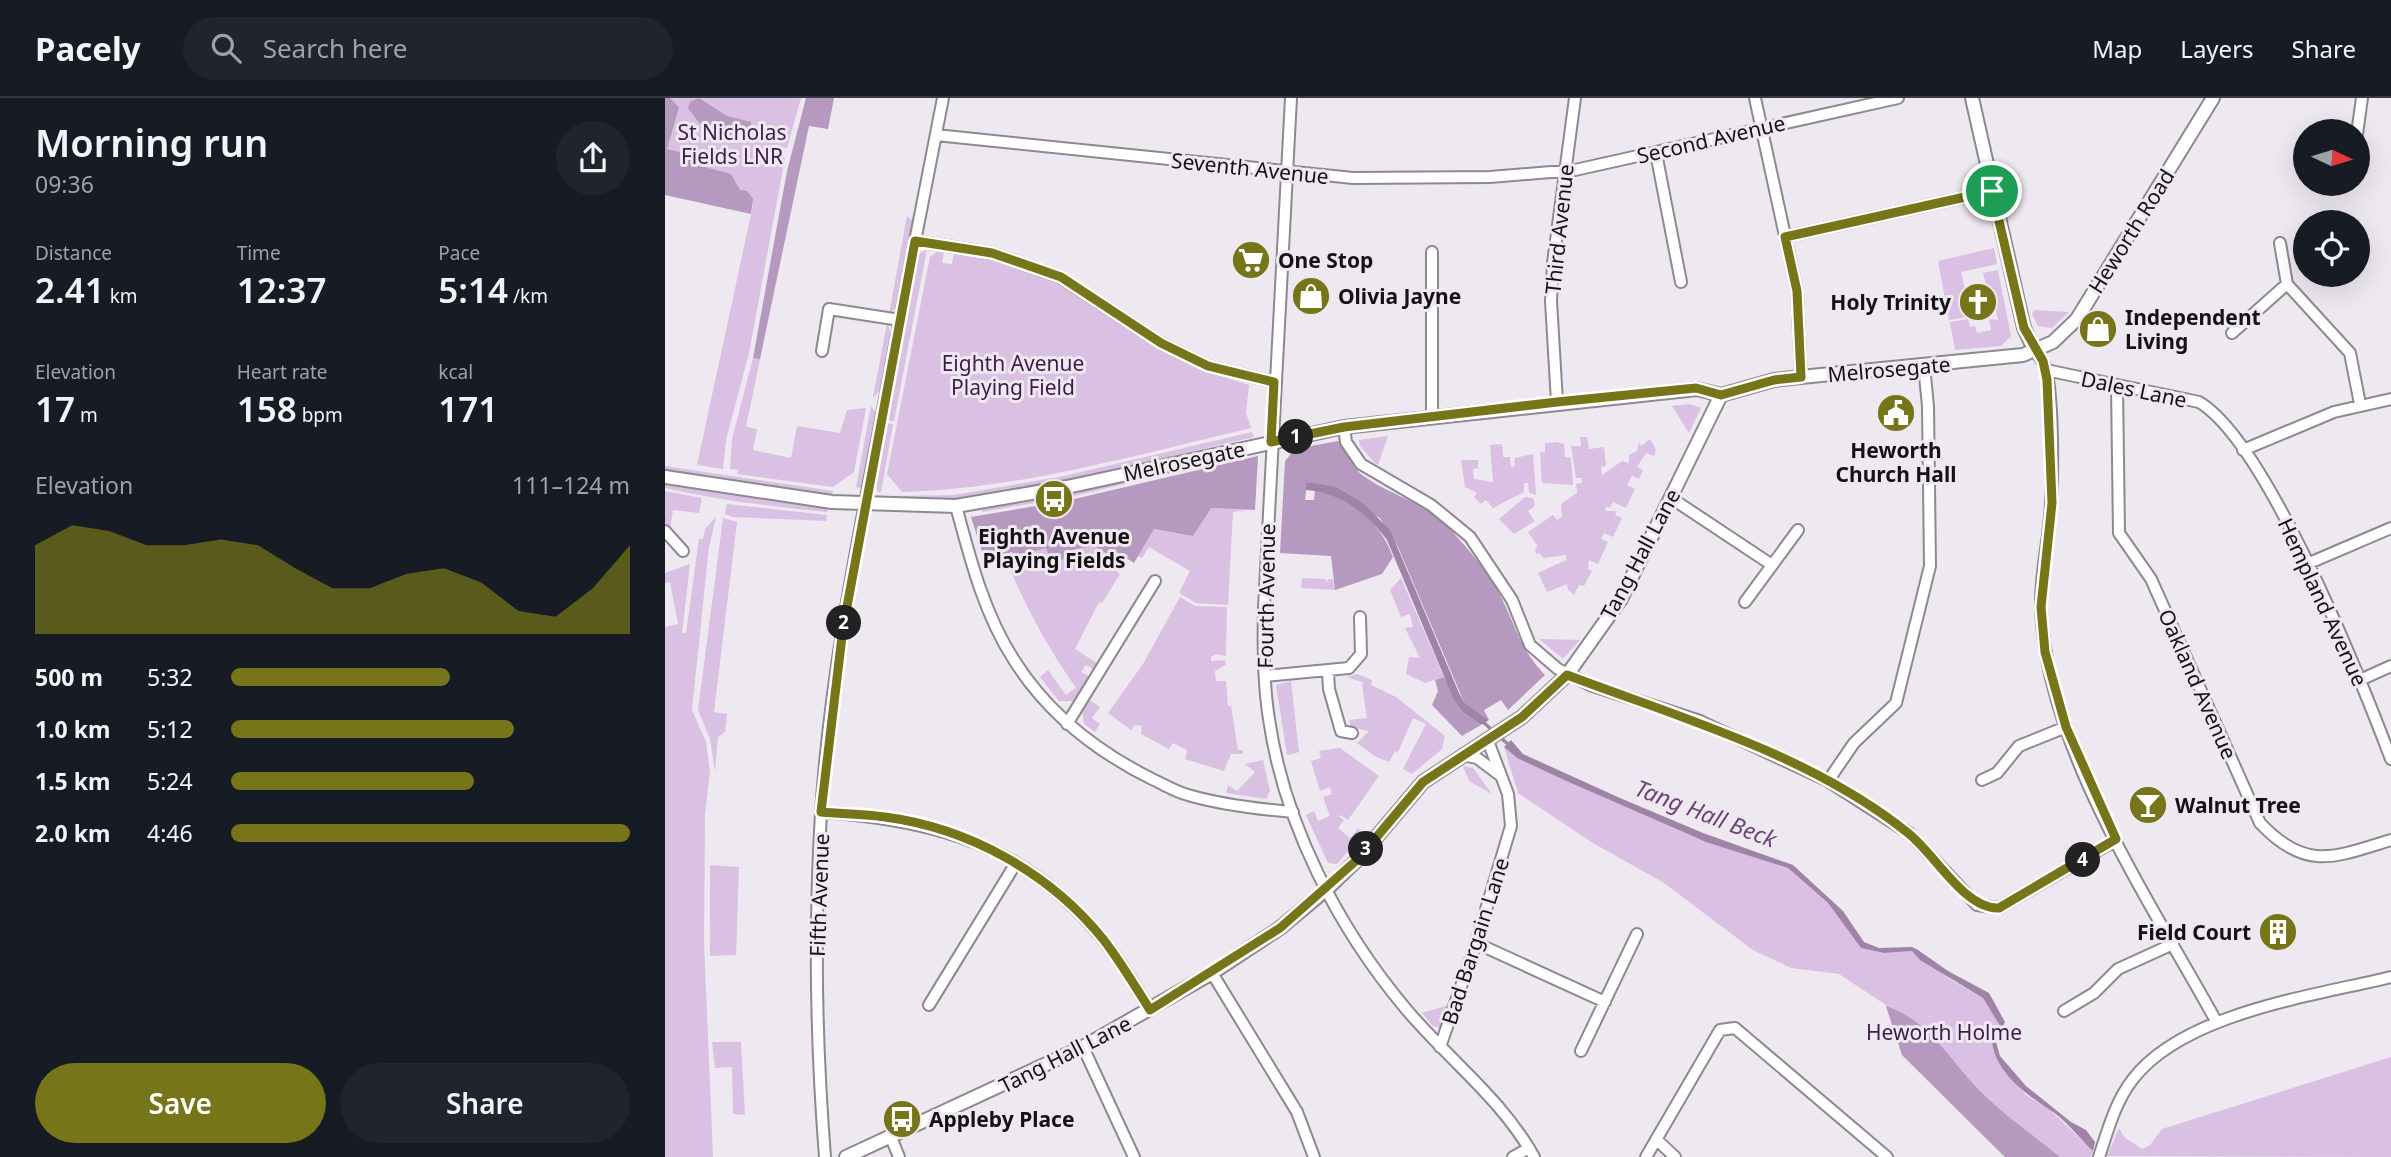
<!DOCTYPE html>
<html lang="en">
<head>
<meta charset="utf-8">
<style>
  body { margin:0; font-family:"Noto Sans",sans-serif; background:#20242c; color:#f1f3f6; height:100vh; display:flex; flex-direction:column; font-size:26px; white-space:nowrap }
  * { box-sizing:border-box; margin:0 }
  p { font-size:23px; color:#9ea1a6 }
  .icon { flex:none; width:38px; height:38px; fill:none; stroke:currentColor; stroke-width:2; stroke-linecap:round; stroke-linejoin:round }
  .map { position:relative; flex:1; overflow:hidden }
  .drawer { display:flex; flex-direction:column; background:#171b24; width:665px }
  .drawer>* { flex:none }
  .needle { width:46px; rotate:94deg }
  .fabs { position:absolute; left:1628px; top:21px; display:grid; gap:14px }
  .fabs a { display:grid; place-items:center; width:77px; height:77px; border-radius:50%; background:#171b24; box-shadow:0 7px 28px #0002; font-size:35px }
  .pin { position:absolute; display:grid; place-items:center; width:60px; height:60px; color:#fff; margin:-30px; border:4px solid #fff; border-radius:50%; box-shadow:0 2px 7px #0007 }
  .km { position:absolute; width:35px; height:35px; margin:-18px; border-radius:50%; background:#222; color:#fff; font-size:19px; line-height:35px; text-align:center }
  .round { display:grid; place-items:center; flex:none; width:74px; height:74px; border-radius:37px; background:#20242c }
  .summary { display:flex; align-items:center; justify-content:space-between; height:119px; padding:0 35px }
  h1 { font-size:38px; font-weight:600; line-height:52px }
  .stats { display:grid; grid-template-columns:repeat(3,1fr); gap:10px; height:119px; padding:7px 35px }
  .stats div { display:grid; align-content:center }
  .stats b { font-size:35px; font-weight:600 }
  .stats small { font-size:19px; font-weight:400 }
  .stats p { font-size:19px }
  .chart { height:196px; padding:14px 35px }
  .chart p { display:flex; justify-content:space-between }
  .chart svg { width:100%; height:126px; margin-top:7px; fill:#777519; opacity:.7 }
  .button { display:flex; gap:14px; margin-top:auto; padding:14px 35px }
  .button a { flex:1; height:80px; border-radius:42px; background:#777519; color:#fff; font-size:28px; font-weight:600; line-height:80px; text-align:center }
  .button a+a { background:#20242c; color:#f1f3f6 }
  ul { padding:0 35px; list-style:none; font-size:23px }
  li { display:grid; grid-template-columns:112px 84px 1fr; align-items:center; height:52px }
  li i { height:18px; border-radius:9px; background:#777519 }
  header { display:flex; align-items:center; gap:42px; box-sizing:border-box; height:98px; padding:0 35px; background:#171b24; border-bottom:2px solid #363941 }
  header strong { font-size:33px }
  nav { display:flex; gap:38px; margin-inline-start:auto; font-size:24px }
  .search { width:490px; height:63px; background:#20242c; display:flex; align-items:center; gap:18px; box-sizing:border-box; padding:0 24px; border-radius:38px; color:#9ea1a6; font-size:26px }
  main { display:flex; flex:1; min-height:0 }
  .map>svg:first-child { display:block }
  .green { fill:#dac0e3 }
  .forest { fill:#b599be }
  .water { fill:#9f84a8 }
  .lines { fill:none; stroke-linecap:round; stroke-linejoin:round }
  .stream { stroke:#9f84a8; stroke-width:3.5 }
  .minor-casing { stroke:#8e8990; stroke-width:14 }
  .tertiary-casing { stroke:#8e8990; stroke-width:16 }
  .minor { stroke:#fff; stroke-width:10 }
  .tertiary { stroke:#fff; stroke-width:12 }
  .route-casing { stroke:#fff; stroke-width:14 }
  .route { stroke:#777519; stroke-width:9 }
  .labels { text-anchor:middle; dominant-baseline:central; stroke-width:6; stroke-linejoin:round; paint-order:stroke }
  .park-label { font-size:21px; fill:#401b4b; stroke:#eee8f0 }
  .street-label { font-size:21px; fill:#141215; stroke:#eee8f0 }
  .poi-label { font-size:21px; font-weight:bold; fill:#141215; stroke:#eee8f0; text-anchor:start }
  .water-label { font-size:23px; font-style:italic; fill:#6b4577; stroke:#eee8f0 }
</style>
</head>
<body>
<header>
<strong>Pacely</strong>
<div class="search"><svg class="icon" aria-label="search" viewBox="0 0 24 24"><circle cx="10" cy="10" r="6"/><path d="M15 15l6 6"/></svg>Search here</div>
<nav><a>Map</a><a>Layers</a><a>Share</a></nav>
</header>
<main>
<section class="drawer">
<div class="summary"><div><h1>Morning run</h1><p>09:36</p></div><a class="round"><svg class="icon" aria-label="share" viewBox="0 0 24 24"><path d="M12 15V3M7 8l5-5 5 5M5 13v7h14v-7"/></svg></a></div>
<div class="stats">
<div><p>Distance</p><b>2.41<small> km</small></b></div>
<div><p>Time</p><b>12:37</b></div>
<div><p>Pace</p><b>5:14<small> /km</small></b></div>
</div>
<div class="stats">
<div><p>Elevation</p><b>17<small> m</small></b></div>
<div><p>Heart rate</p><b>158<small> bpm</small></b></div>
<div><p>kcal</p><b>171</b></div>
</div>
<div class="chart"><p><span>Elevation</span>111–124 m</p>
<svg viewBox="0 0 160 44" preserveAspectRatio="none"><path d="M0 44V13L10 6L20 8L30 13L40 13L50 11L60 13L70 21L80 28L90 28L100 23L110 21L120 26L130 36L140 38L150 28L160 13V44z"/></svg>
</div>
<ul>
<li><b>500 m</b>5:32<i style="width:55%"></i></li>
<li><b>1.0 km</b>5:12<i style="width:71%"></i></li>
<li><b>1.5 km</b>5:24<i style="width:61%"></i></li>
<li><b>2.0 km</b>4:46<i style="width:100%"></i></li>
</ul>
<div class="button"><a>Save</a><a>Share</a></div>
</section>
<div class="map">
<svg width="1726" height="1059" viewBox="0 0 1726 1059">
  <rect width="100%" height="100%" fill="#eee8f0"/>
  <!-- green -->
  <path class="green" d="M0,0h136l-14,50 -7,-1 -2,9 7,2 -36,195 -23,87 -3,29 -26,-4 56,-260 -88,-28z
    M242,118l6,5 -15,85 -9,8z
    M1329,150l3,16 -36,8 5,22 -5,2 5,21 -17,3 -11,-59z
    M262,151l-33,172 -7,-1 32,-166z
    M273,153l6,1 -2,11 10,1 2,-11 37,7 67,21 100,68 42,21 49,15 -3,28 5,15c-115,27 -231,61 -349,64l-15,-18 43,-217z
    M1333,172l13,66 -10,10 -46,4 -5,-28 18,-3 2,8 5,-1 2,7 14,-3 -2,-11 9,1 -7,-31h-4l-4,-16z
    M1369,212l35,2 -17,16 -14,-2 -6,-12z
    M222,225c9,11 -2,70 -14,74z
    M88,260l7,1 -14,68 11,2 -4,21 38,8 6,-32 43,7 7,-23 19,-2 -12,64 -21,15 -96,-13 1,-4 -8,-1 2,-30z
    M1024,306l12,4 -12,25 -17,-27z
    M206,308l6,8 -12,65 -4,9 -5,-1z
    M221,325l7,1 -12,68h-3l-3,-10z
    M587,334l2,5 -189,44 -111,19h-63v-4l63,-1 110,-19z
    M723,338l-10,29 -3,-2 -15,-17 -1,-6z
    M915,339h7l2,12 15,-2 2,19 -5,1 1,8 20,-14 7,2v-8l8,-4 2,-9 2,4 9,-7 6,11 -2,6 -8,-3 -9,14 6,3 -4,9 -7,-3 -5,9 8,4 -9,19 -13,-6 -3,6 -4,-2 -1,5h12l-2,4 7,3 -9,19 -9,-4 -3,6 7,3 -10,22 -9,-4 -1,9 4,2 -8,15 -5,-1 -5,10 -6,-5 -1,-6 -20,8 -9,-19 28,-13v-5l-23,3 -3,-5 -4,1 -1,-6 3,-2 -10,-14 25,-17 4,5 5,-3 -1,-13 16,-11 -1,-9 6,-1v-5h-6l-5,-32h10z
    M891,344l8,2 1,13 6,1 2,27 -31,-2 -2,-31h5v-9z
    M837,346l1,13h7l1,10h3l1,-9 18,-4 3,41 -7,-2 -1,-10h-4v9l-31,16 -7,-8 -5,4 -7,-7 3,-4 -12,-6 -4,-27h17v8l-5,1 1,10 19,3 -3,-37z
    M592,351l1,3 -188,45 -88,15v-3l87,-16z
    M0,368l168,25 -1,3 -148,-19 -19,-4z
    M0,386l163,24 -1,4c-54,-5 -109,-12 -162,-24z
    M0,393l37,7 -3,15 -26,-3 -3,19 -5,-7z
    M860,399l8,1 2,8 -7,5 7,10 -21,13 -15,-15z
    M62,406l100,11 -1,6 -93,-4 -8,-3z
    M545,410l37,2 -14,2 -5,93 -32,-2 -17,-10 11,-22 -41,-24 -7,11 -4,-2 16,-27 39,7z
    M51,419l-7,30 -17,163 14,32 4,30 -5,42 -1,129 9,214h-48v-530l13,-3 -8,-42 -5,1v-10l25,-9 -8,69h4l13,-94h4l2,-10z
    M58,420l14,4 -23,190 13,2 -2,18 -7,5 -3,35 -5,-33 -12,-29z
    M429,448l18,11 5,-6 7,6 -9,13 5,4 -18,29 -3,-1 -24,47 22,14 -4,6 -7,-4 -5,7 8,4 -15,25h-15l-19,-24 8,-7 18,25 10,-7c-30,-43 -53,-85 -72,-134l43,-6 5,15 16,-11z
    M637,480l23,1 2,4 1,-4h5l2,11 -34,-2z
    M736,480l43,99 -19,6 -19,-9 3,-17 11,1 -15,-30 8,-1 -3,-13 -9,3 -11,-27z
    M515,499l15,9 32,1 -1,49 -10,-2 -5,3v4l14,-1 1,5 -11,6 1,10h10l2,25h3l7,44h5v4h-12l-7,17 -39,-12 2,-9 -14,-7 -4,6 -28,-15 1,-8 -7,-1 -4,5 -23,-17 35,-49z
    M874,541l41,1 -17,19z
    M692,576l15,6 -1,5 25,12 49,39 -3,13 -30,25 -9,-5 23,-45 -13,-6 -15,34 -3,-1 -6,11 -13,-5 -19,-14 12,-12 -18,-4 -2,-7 18,-2 -5,-34 3,-1 -18,-6z
    M626,583l8,71 -12,3 -11,-70z
    M423,601l12,8 -8,11 8,6 -5,8 -11,-8 -2,-15z
    M839,649l13,11 47,22 130,57 94,31 40,35 33,45 23,5 28,-2 39,29 32,18 17,28 -7,11v12l21,31 12,15 24,15 43,41 -2,6h-86l-103,-102 -16,-50 -47,-31 -48,-6 -38,-18 -89,-67 -71,-40 -75,-50z
    M675,650l39,28 -31,44 -7,-5 -2,2 5,3 -6,8 12,10 8,-10 5,5 -26,31 -9,-1 -22,-48 8,-4 4,10 12,-5 -7,-19 9,-3 -2,-7 -10,4 -9,-30 10,-3 -2,-7z
    M598,662l7,31 -4,8 -40,-6 2,-8 9,6 18,-19 -10,-8z
    M798,668l10,2 19,26 -23,-13z
    M45,767l29,2 -3,88 -26,1z
    M784,907l-8,23 -8,-2 -11,-13z
    M47,944h29l4,73 -12,-1 -1,-47 -17,1z
    M1726,959v100l-284,-1 12,-28 5,9 18,12 8,-4 12,-16z"/>
  <!-- forest -->
  <path class="forest" d="M0,0h5l9,9 -12,42 25,6 13,12 26,7 9,16 7,1 6,8 -2,15 -86,-19z
    M34,0l28,18 24,6 3,19c-21,4 -34,-18 -54,-17l-12,-16 2,-6z
    M141,0h28l-6,31 -19,-3 -49,233 -7,-1 34,-187z
    M673,343c12,6 13,25 24,34 27,20 63,27 87,53 18,20 40,44 52,69 16,32 18,50 44,78l-37,35 -7,-10 -17,10 5,10 -25,-18 -66,-155 -18,-29 -73,-36 -2,18h9l1,-10c36,7 66,33 78,67l-11,17 -47,16 -4,-34 -51,-3 5,-92 10,-12z
    M593,358l-3,54 -44,-2 -18,28 -39,-7 -20,34 -17,-11 -5,5 -18,-11 -26,5 -1,7 -15,5 -6,-15 -30,7 -4,-3 -27,9 -14,-44 99,-17z
    M779,579l20,36 17,12 -19,11 -30,-31 6,-14 -3,-11z
    M1221,908c43,15 61,50 91,82 24,25 55,46 83,69h-55l-103,-102z"/>
  <!-- water -->
  <path class="water" d="M641,384l30,5 28,17 26,26 69,163 5,9 25,18 -8,5 -17,-12 -10,-13 -67,-160c-19,-26 -47,-48 -81,-50z
    M846,642l12,14 97,44 83,35 90,32 50,46 21,31 15,6 33,-1 6,3 30,21 41,22 16,29 -9,20 4,14 26,30 45,36 15,8 9,12 -2,9c-14,-13 -27,-31 -43,-41 -24,-16 -54,-37 -58,-68l8,-16 -17,-28 -63,-38 -8,-9 -28,2 -23,-5 -33,-45 -40,-35 -82,-26 -142,-62 -47,-22 -13,-11z"/>
  <g class="lines">
    <!-- stream -->
    <path class="stream" d="M817,623l28,25"/>
    <!-- minor casing -->
    <g class="minor-casing">
      <path id="minor" d="M626,0l-27,510c-1,37 -1,74 5,111 15,105 69,209 137,290 42,50 96,90 128,148
        M1090,0l42,193 4,86
        M1692,36l5,-36
        M271,37l417,43 137,-1 85,-7 323,-72
        M991,55l25,129
        M1120,139l207,-46
        M250,143l77,12 68,24 101,66 47,23 66,16
        M1615,145l7,41 63,69 10,51
        M1567,235l55,-49
        M157,253l7,-42 71,11
        M1370,253c5,6 9,11 11,18 7,30 7,100 5,133 -1,35 -11,70 -10,106 5,140 109,293 175,413
        M1381,272l153,32c68,40 162,278 192,357
        M1452,287l2,148 32,46 109,244c46,49 75,34 131,17
        M892,304l-6,-101 2,-38 22,-165
        M767,317v-163
        M679,329l2,15 15,22 70,41 39,32 42,63 18,45 28,24 32,16 110,36 128,60 81,52 68,72 22,3 117,-68
        M1578,352l91,-38 57,-13
        M1006,400l101,67
        M291,408c14,52 28,108 58,154 34,54 83,92 140,120 11,5 22,12 34,15 34,10 69,14 105,17
        M0,433l18,20
        M1642,466l84,-36
        M1080,504l53,-72
        M663,574l1,17 12,42 11,2
        M600,578l84,-8 12,-14 -1,-37
        M1695,582l31,-14
        M402,626l88,-143
        M797,657l15,3 24,18
        M1317,682l15,-7 22,-27 47,-19
        M1163,683l26,-38 42,-40 34,-137 -2,-160 -4,-40
        M157,714c115,8 203,33 280,126 18,22 33,48 48,72
        M811,845l129,59
        M547,875l85,139 17,45
        M264,907l87,-142
        M1399,913l30,-18 24,-24 55,-25
        M418,949l51,110
        M775,949l36,-104 35,-117 -3,-32 -20,-53
        M916,953l56,-117
        M225,1037l9,22
        M992,1042l18,17
        M160,1059c-9,-114 -11,-229 -4,-344 8,-125 32,-249 56,-372 22,-114 43,-229 66,-343
        M848,1059l16,-9
        M981,1059l74,-127 15,-2 152,129
        M1434,1059c9,-27 16,-55 34,-78 51,-66 180,-83 258,-102"/>
    </g>
    <!-- tertiary casing -->
    <g class="tertiary-casing">
      <path id="tertiary" d="M1307,0l52,230 11,23
        M0,379l167,25 124,4 111,-19 277,-60 353,-38 24,6 53,-15 27,-3 222,-22 30,-13 24,-23 136,-221
        M181,1059l237,-110 129,-74 68,-45 48,-40 30,-29 65,-77 99,-65 45,-42 54,-76 100,-204"/>
    </g>
    <!-- minor -->
    <use href="#minor" class="minor"/>
    <!-- tertiary -->
    <use href="#tertiary" class="tertiary"/>
  </g>
  <g class="lines">
    <!-- route casing -->
    <g class="route-casing">
      <path id="route" d="M1327,93l32,137 19,33 4,19 5,123 -11,104 4,45 21,75 50,112 -117,69c-34,2 -64,-54 -91,-75 -97,-78 -227,-115 -341,-158l-45,42 -99,65 -65,77 -78,69 -130,82c-15,-24 -30,-49 -47,-71 -53,-66 -134,-111 -218,-122 -21,-3 -42,-3 -64,-5l22,-184 72,-387 77,12 69,24 100,66 47,23 66,16 -3,60 73,-15 213,-25 139,-14 25,7 53,-15 27,-3 -4,-86 -12,-54z"/>
    </g>
    <!-- route -->
    <use href="#route" class="route"/>
  </g>
  <!-- icons -->
  <defs>
    <g id="supermarket-disc" transform="scale(2.0125)"><circle r="9.5" fill="#777519" stroke="#eee8f0"/><path d="M-6-5.5h2.5l.6 2H6L4.5 2H-2.5L-4.4-4H-6ZM-1.5 3.2a1.3 1.3 0 1 0 .1 0ZM3 3.2a1.3 1.3 0 1 0 .1 0Z" fill="#fff"/></g>
    <g id="shop-disc" transform="scale(2.0125)"><circle r="9.5" fill="#777519" stroke="#eee8f0"/><path d="M-5-2.5h2.3a2.7 3.5 0 0 1 5.4 0H5L5.5 6h-11ZM-1.5-2.5h3a1.5 2.3 0 0 0-3 0Z" fill="#fff"/></g>
    <g id="church-disc" transform="scale(2.0125)"><circle r="9.5" fill="#777519" stroke="#eee8f0"/><path d="M-1.2-6h2.4v3.5h3.3v2.4h-3.3V6h-2.4V-.1h-3.3v-2.4h3.3Z" fill="#fff"/></g>
    <g id="civic-disc" transform="scale(2.0125)"><circle r="9.5" fill="#777519" stroke="#eee8f0"/><path d="M-.6-6.5H3V-4.5H.6V-3L4-1V1h2V6H-6V1h2V-1L-.6-3ZM-1.2 2.5V6h2.4V2.5Z" fill="#fff"/></g>
    <g id="bus-disc" transform="scale(2.0125)"><circle r="9.5" fill="#777519" stroke="#eee8f0"/><path d="M-5-6H5V4H4V6H2V4H-2V6H-4V4H-5ZM-3.5-4V0h7V-4ZM-3.5 1.2v1.5H-2V1.2ZM2 1.2v1.5H3.5V1.2Z" fill="#fff"/></g>
    <g id="bar-disc" transform="scale(2.0125)"><circle r="9.5" fill="#777519" stroke="#eee8f0"/><path d="M-6-5H6L.8 .8V4.5H3.5V6h-7V4.5H-.8V.8Z" fill="#fff"/></g>
    <g id="building-disc" transform="scale(2.0125)"><circle r="9.5" fill="#777519" stroke="#eee8f0"/><path d="M-4-6H4V6H1V3H-1V6H-4ZM-2.5-4.3h1.7v1.8h-1.7ZM.8-4.3h1.7v1.8H.8ZM-2.5-1h1.7V.8h-1.7ZM.8-1h1.7V.8H.8Z" fill="#fff"/></g>
  </defs>
  <g fill-rule="evenodd">
    <use href="#supermarket-disc" x="586" y="162"/>
    <use href="#shop-disc" x="646" y="198"/>
    <use href="#church-disc" x="1313" y="204"/>
    <use href="#shop-disc" x="1433" y="231"/>
    <use href="#civic-disc" x="1231" y="315"/>
    <use href="#bus-disc" x="389" y="401"/>
    <use href="#bar-disc" x="1483" y="707"/>
    <use href="#building-disc" x="1613" y="834"/>
    <use href="#bus-disc" x="237" y="1021"/>
  </g>
  <g class="labels">
    <!-- park labels -->
    <g class="park-label">
      <text x="67" y="34">St Nicholas<tspan x="67" dy="24">Fields LNR</tspan></text>
      <text x="348" y="265">Eighth Avenue<tspan x="348" dy="24">Playing Field</tspan></text>
      <text x="1279" y="934">Heworth Holme</text>
    </g>
    <!-- street labels -->
    <g class="street-label">
      <text transform="translate(1046 41) rotate(-13)">Second Avenue</text>
      <text transform="translate(585 70) rotate(6)">Seventh Avenue</text>
      <text transform="translate(894 131) rotate(-84)">Third Avenue</text>
      <text transform="translate(1466 133) rotate(-58)">Heworth Road</text>
      <text transform="translate(1224 271) rotate(-5)">Melrosegate</text>
      <text transform="translate(1469 291) rotate(12)">Dales Lane</text>
      <text transform="translate(519 363) rotate(-12)">Melrosegate</text>
      <text transform="translate(975 456) rotate(-62)">Tang Hall Lane</text>
      <text transform="translate(601 498) rotate(-89)">Fourth Avenue</text>
      <text transform="translate(1658 504) rotate(65)">Hempland Avenue</text>
      <text transform="translate(1533 586) rotate(66)">Oakland Avenue</text>
      <text transform="translate(154 797) rotate(-88)">Fifth Avenue</text>
      <text transform="translate(810 843) rotate(-72)">Bad Bargain Lane</text>
      <text transform="translate(400 956) rotate(-27)">Tang Hall Lane</text>
    </g>
    <!-- poi labels -->
    <g class="poi-label">
      <text x="613" y="162">One Stop</text>
      <text x="673" y="198">Olivia Jayne</text>
      <text x="1286" y="204" text-anchor="end">Holy Trinity</text>
      <text x="1460" y="219">Independent<tspan x="1460" dy="24">Living</tspan></text>
      <text x="1231" y="352" text-anchor="middle">Heworth<tspan x="1231" dy="24">Church Hall</tspan></text>
      <text x="389" y="438" text-anchor="middle">Eighth Avenue<tspan x="389" dy="24">Playing Fields</tspan></text>
      <text x="1510" y="707">Walnut Tree</text>
      <text x="1586" y="834" text-anchor="end">Field Court</text>
      <text x="264" y="1021">Appleby Place</text>
    </g>
    <!-- water labels -->
    <g class="water-label">
      <text transform="translate(1041 715) rotate(21)">Tang Hall Beck</text>
    </g>
  </g>
</svg>
<div class="fabs">
<a><svg class="needle" viewBox="-14 -14 28 28"><path d="M0-13l5 13h-10z" fill="#e53935"/><path d="M0 13l5-13h-10z" fill="#9ea1a6"/></svg></a>
<a><svg class="icon" aria-label="locate" viewBox="0 0 24 24"><circle cx="12" cy="12" r="6"/><path d="M12 2v4M12 18v4M2 12h4M18 12h4"/></svg></a>
</div>
<div class="pin" style="left:1327px;top:93px;background:#1e9e55"><svg class="icon" aria-label="arrive" viewBox="0 0 24 24"><path d="M6 21V4h12l-3 4 3 4H6"/></svg></div>
<b class="km" style="left:631px;top:339px">1</b>
<b class="km" style="left:179px;top:525px">2</b>
<b class="km" style="left:701px;top:751px">3</b>
<b class="km" style="left:1418px;top:762px">4</b>
</div>
</main>
</body>
</html>
